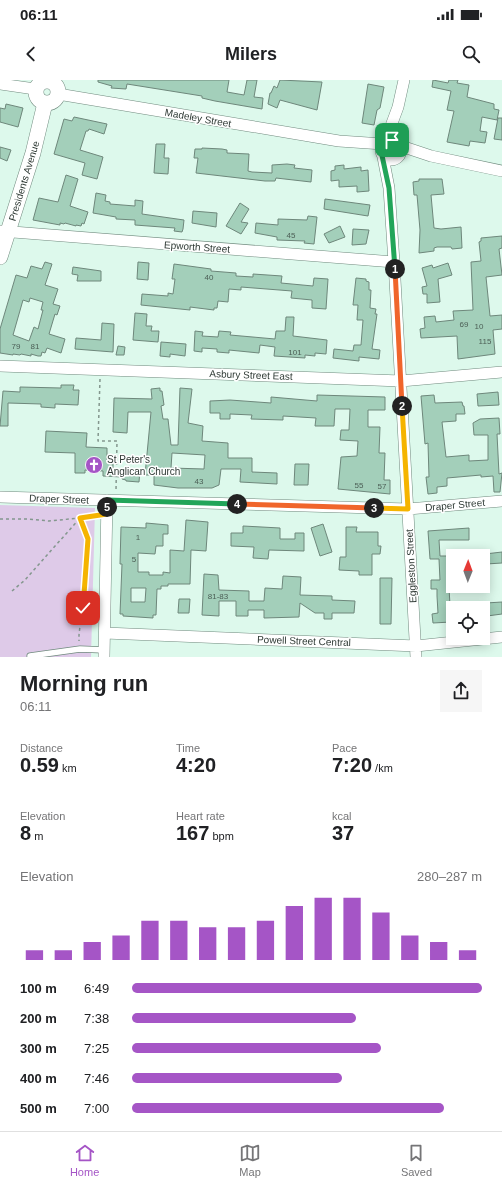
<!DOCTYPE html>
<html lang="en">
<head>
<meta charset="utf-8">
<style>
  body { margin:0; font-family:Helvetica,sans-serif; background:#f6f6f6; color:#202124; height:100vh; display:flex; flex-direction:column; font-size:15px; white-space:nowrap }
  * { box-sizing:border-box; margin:0 }
  p { font-size:13px; color:#757577 }
  .icon { flex:none; width:22px; height:22px; fill:none; stroke:currentColor; stroke-width:2; stroke-linecap:round; stroke-linejoin:round }
  .map { position:relative; height:577px; overflow:hidden }
  .panel { display:flex; flex-direction:column; background:#fff; flex:1 }
  .panel>* { flex:none }
  .needle { width:26px; rotate:1deg }
  .tools { position:absolute; left:446px; top:469px; display:grid; gap:8px }
  .tools a { display:grid; place-items:center; width:44px; height:44px; border-radius:0px; background:#fff; box-shadow:0 2px 10px #0003; font-size:20px }
  .pin { position:absolute; display:grid; place-items:center; width:34px; height:34px; color:#fff; margin:-17px; border-radius:8px; box-shadow:0 2px 6px #0006 }
  .km { position:absolute; width:20px; height:20px; margin:-10px; border-radius:50%; background:#222; color:#fff; font-size:11px; line-height:20px; text-align:center }
  .round { display:grid; place-items:center; flex:none; width:42px; height:42px; border-radius:0px; background:#f6f6f6 }
  .headline { display:flex; align-items:center; justify-content:space-between; height:68px; padding:0 20px }
  h1 { font-size:22px; font-weight:700; line-height:30px }
  .figures { display:grid; grid-template-columns:repeat(3,1fr); gap:6px; height:68px; padding:4px 20px }
  .figures div { display:grid; align-content:center }
  .figures b { font-size:20px; font-weight:700 }
  .figures small { font-size:11px; font-weight:400 }
  .figures p { font-size:11px }
  .chart { height:112px; padding:8px 20px }
  .chart p { display:flex; justify-content:space-between }
  .chart svg { width:100%; height:72px; margin-top:4px; stroke:#a555c6; stroke-width:6 }
  ul { padding:0 20px; list-style:none; font-size:13px }
  li { display:grid; grid-template-columns:64px 48px 1fr; align-items:center; height:30px }
  li i { height:10px; border-radius:5px; background:#a555c6 }
  .status { display:flex; justify-content:space-between; align-items:center; height:28px; padding:0 20px; background:#fff; direction:ltr }
  .status svg { height:11px; fill:currentColor }
  header { display:flex; justify-content:space-between; align-items:center; height:52px; padding:0 20px; background:#fff; font-size:18px; font-weight:700 }
  .menu { display:flex; justify-content:space-around; align-items:center; height:56px; border-top:1px solid #e0e0e0; background:#fff; font-size:11px; color:#757577 }
  .menu a { display:grid; justify-items:center; gap:2px }
  .menu .on { color:#a555c6 }
  .map>svg:first-child { display:block }
  .green { fill:#decae8 }
  .building { fill:#a3cfba; stroke:#6e877b; fill-rule:evenodd }
  .lines { fill:none; stroke-linecap:round; stroke-linejoin:round }
  .lane-casing { stroke:#718b7f; stroke-width:7 }
  .street-casing { stroke:#718b7f; stroke-width:12 }
  .secondary-casing { stroke:#718b7f; stroke-width:16 }
  .path { stroke:#84978e; stroke-width:1.5; stroke-dasharray:3 3; stroke-linecap:butt }
  .lane { stroke:#fff; stroke-width:5.5 }
  .street { stroke:#fff; stroke-width:11 }
  .secondary { stroke:#fff; stroke-width:15 }
  .split-1-casing { stroke:#fff; stroke-width:8 }
  .split-2-casing { stroke:#fff; stroke-width:8 }
  .split-3-casing { stroke:#fff; stroke-width:8 }
  .split-4-casing { stroke:#fff; stroke-width:8 }
  .split-5-casing { stroke:#fff; stroke-width:8 }
  .split-6-casing { stroke:#fff; stroke-width:8 }
  .split-1 { stroke:#22a559; stroke-width:5 }
  .split-2 { stroke:#f0652b; stroke-width:5 }
  .split-3 { stroke:#f5b400; stroke-width:5 }
  .split-4 { stroke:#f0652b; stroke-width:5 }
  .split-5 { stroke:#22a559; stroke-width:5 }
  .split-6 { stroke:#f5b400; stroke-width:5 }
  .labels { text-anchor:middle; dominant-baseline:central; stroke-width:3; stroke-linejoin:round; paint-order:stroke }
  .number-label { font-size:8px; fill:#4c5f56 }
  .street-label { font-size:10px; fill:#2f3a35; stroke:#fff }
  .poi-label { font-size:10px; fill:#2f3a35; stroke:#fff; text-anchor:start }
</style>
</head>
<body>
<div class="status"><b>06:11</b><svg viewBox="0 0 49 12"><path d="M0 12V9h3v3zM5 12V6h3v6zM10 12V3h3v9zM15 12V0h3v12zM26 1h20v11H26zM47 4h2v5h-2z"/></svg></div>
<header><svg class="icon" aria-label="back" viewBox="0 0 24 24"><path d="M15 5l-7 7 7 7"/></svg>Milers<svg class="icon" aria-label="search" viewBox="0 0 24 24"><circle cx="10" cy="10" r="6"/><path d="M15 15l6 6"/></svg></header>
<div class="map">
<svg width="502" height="577" viewBox="0 0 502 577">
  <rect width="100%" height="100%" fill="#ddf9ec"/>
  <!-- green -->
  <path class="green" d="M0,425l95,3 -4,149h-91z"/>
  <!-- building -->
  <path class="building" d="M98,0h131l-2,12 17,3 3,-15h10l-3,17 9,1 -1,11 -47,-8 -13,-3v-2l-75,-12 -1,5 -15,-1 1,-2 -14,-4z
    M280,0l42,2 -5,28 -37,-10 -3,8 -9,-4 2,-11h1l3,-7 3,2z
    M433,0l15,3 1,-3h9l-1,3 12,2 -2,12 27,7v5l5,1 -2,10 -15,-3 -2,14 7,1 -2,11 -15,-2 -1,5 -22,-4 7,-31 -7,-1 4,-19 -19,-4z
    M368,4l16,3 -4,21 -3,2 -3,15 -12,-2z
    M6,24l17,4 -5,19 -18,-5v-14l5,1z
    M74,37l33,7 -3,10 -15,-5 -1,2h-2l-6,19 23,7 -6,22 -15,-4 3,-12 -31,-9 10,-35 8,2z
    M498,38h4v22l-8,-1z
    M156,64h9l-1,14h5l-1,16 -14,-1z
    M0,67l11,3 -4,11 -7,-3z
    M202,68l20,1 5,1v3l22,1 -1,17 4,1 20,1v-8l15,-1 8,1 -1,3 18,2 -1,12 -35,-4 -1,3h-10l-69,-8 2,-15h-4l1,-9h7z
    M344,85v4l17,-2v4l7,-1 1,21 -12,1v-6l-18,1v-7l-8,1v-10l4,-1v-4z
    M66,95l12,4 -8,27 18,6 -4,12 -2,-1 -1,3 -5,-1v1l-11,-3 -1,1 -4,-1v2l-27,-5 6,-22 19,4z
    M419,99h23l2,15 -13,1 3,33 7,1 20,-2 1,21 -10,1 -1,-2h-14l-3,1v3l-15,2 1,-23 -3,-35h-3l-1,-13 6,-1z
    M96,113l10,2 -1,6 5,1v2l25,2v-6l8,1 -1,13 42,6 -1,9 -1,3 -8,-1 1,-3 -40,-3v-5l-19,-1v-2l-23,-4z
    M325,119l45,6 -2,11 -44,-7z
    M240,123l9,6 -8,13 7,1 -7,11 -15,-8z
    M193,131l24,2 -1,14 -24,-4z
    M308,136l9,1 -3,27 -10,-1 1,-2 -28,-1v-3l-22,-4 1,-10 22,2v-6l29,1z
    M340,146l5,11 -16,6 -5,-9z
    M353,149l16,1 -3,14 -14,1z
    M502,156v12l-3,1 3,26 -16,2 4,39 12,-1v14l-9,1 2,24 -37,5 -1,-23 -36,2 -1,-9 5,-1 -1,-11 11,-1 1,6 18,-2 -1,-9 20,-1 -2,-48 10,-1 -2,-19 2,-1v-3z
    M45,182l7,2 -7,21 13,4 -5,15 7,2 -3,9 -2,-1 -6,20 16,5 -4,14 -14,-5 -2,5 -3,-1 -1,4h-3l-7,-2v2l-10,-2 -1,1 -7,-1v1l-13,-2v-24l16,-54 11,3 4,-12 11,3zM30,218l13,4 -2,8h2l-5,19 -4,-2 -5,14 -16,-6 10,-35 6,2z
    M138,182l11,1 -1,17 -11,-1z
    M448,183l4,12 -14,4 2,23 -13,1v-9h-4l-1,-7 5,-1 -5,-18 10,-3 1,3z
    M174,184l37,5v2l25,2v3l17,1v-3l29,2 -1,7 32,3 1,-8 14,1 -2,30 -14,-1v-8l-21,-2 1,-7 -51,-4v3l-12,-1 -1,13 -10,-1 -1,7h-3v2l-24,-3v3l-49,-5 1,-11 26,2v-3l5,1 2,-15h-3z
    M73,187l28,4v10h-24l1,-6 -6,-1z
    M356,198l10,1v2l3,1v8h2l-1,18 6,1 -1,5h2l-5,35 8,1 -1,9 -20,-2v4l-26,-3 1,-9 19,2 1,-6h7l2,-25h-6l1,-15h-5z
    M135,233l12,1 -1,12h6l-1,5h8l-1,11 -25,-2z
    M286,237h8l-1,19 34,4 -1,14 -11,-1v3l-10,-1v3l-31,-2 1,-9 -15,-2 -1,8 -30,-3v3l-12,-1v-3l-15,-1v4l-8,-1 1,-20 8,1 -1,4 16,1 1,-6 12,1 -1,3 45,4 1,-8h9z
    M102,243l12,1 -1,28 -38,-3 1,-11 25,2z
    M161,262l25,2 -1,12 -15,-2v3l-10,-1z
    M118,266l7,1 -1,8h-8z
    M61,305h13l-1,5h6l-1,15 -23,-1v4l-14,-1v-3l-33,-1v23h-8l3,-35 17,1v-5l41,1z
    M160,308v3h2l2,14 -3,1 2,13h5l3,26h7l2,-57 12,1 -4,34 15,3 -1,15 26,2v15h24v14l25,1v11l-37,-2 1,-13h-20l-2,16 -7,3h-34l-24,-3v-10h-9l6,-63h-23l-1,21 -14,-1 1,-34 38,1 -1,-10zM172,373l33,2 -1,14 -33,-1z
    M498,312l1,13 -21,1 -1,-12z
    M317,315l68,2v13h-17v17h12l-1,26h6l-1,27h6v14l-52,-5 3,-32 16,-1 1,-15 -18,-1 1,-10h8l1,-21h-15l-1,17h-19l1,-8 -33,-2v4l-32,-1 1,-4 -22,-1v5h-10v-6h-10v-12l20,-1 41,3v-6l46,4z
    M434,315l1,8 27,-1 1,4h1l1,8h-9v7l-14,1 4,35 23,-2v6l19,-1v-25h-14l-1,-12 7,-4 19,-1 1,16h-3l2,40 3,-1 -2,19h-6l-1,-16 -12,1v-2l-34,3v8l-10,1v6l-9,1 -2,-17h3l-1,-34 -3,1 -4,-48z
    M46,351l41,2 -1,14 21,1v12h6v9l27,1 -1,12 -13,-1v-1l-4,-1v-2l-19,-1v-5l-18,-1v3h-10v-20l-30,-1z
    M295,384h14l-1,21h-14z
    M186,440l22,2 -2,29 -15,-1 -1,34h-22v2h-7v3h-4l-1,26h-3v3l-30,-2v-2h-3l2,-50h-2l1,-37 25,1v-5l22,2v9h-5v12h-7l-1,8 -17,-1v19h11v3h14v-3l7,1v-23l14,1zM131,508h15l-1,14h-14z
    M323,444l9,28 -12,4 -9,-28z
    M243,446l37,2v11h15v-6h9v18l-35,-1 -1,9 -15,-1 1,-11 -23,-1v-13h12z
    M346,447h11l-1,5h22v14h3l-1,8h-8v21h-13v-4l-20,-1 1,-13h6z
    M469,448v12h-30l1,16h9l1,14 -2,1 3,51 -18,1 -1,-9 6,-1 -1,-17v-7h-6v-9h9l-1,-21h-9l-2,-28z
    M502,472v11l-16,1 -1,-10z
    M204,494l14,1 1,15 30,1v10h15l1,-13 17,1 1,-13 18,1 -1,18 32,1v4l23,1 -1,12h-22v6h-8v-6h-9l-15,-10 -1,14 -35,1v-8h-16v6h-12v-15h-17v15l-17,-1z
    M380,498h12l-1,46h-11z
    M179,519h11l-1,14h-11z
    M502,522v12l-15,2 -1,-13z"/>
  <g class="lines">
    <!-- lane casing -->
    <g class="lane-casing">
      <path id="lane" d="M30,576l50,-7 24,1"/>
    </g>
    <!-- street casing -->
    <g class="street-casing">
      <path id="street" d="M0,4l35,5
        M58,14l281,47 44,3
        M381 70a10 10 0 1 1 20 0a10 10 0 1 1-20 0Z
        M385,62l13,-35 6,-27
        M401,66l30,10 71,15
        M383,77l6,31 5,74 22,395
        M0,151l394,31
        M0,286l401,15 101,-9
        M0,417l408,12 94,-8
        M105,553l311,13 86,-9
        M104,577l3,-157"/>
    </g>
    <!-- secondary casing -->
    <g class="secondary-casing">
      <path id="secondary" d="M36 12a11 11 0 1 1 22 0a11 11 0 1 1-22 0Z
        M0,177l33,-104 12,-50"/>
    </g>
    <!-- path -->
    <path class="path" d="M100,299l-2,62h19l-1,49
      M0,439h28l21,2 31,-3 8,21v12l-9,84v6
      M12,511l13,-11 55,-62 16,-2"/>
    <!-- lane -->
    <use href="#lane" class="lane"/>
    <!-- street -->
    <use href="#street" class="street"/>
    <!-- secondary -->
    <use href="#secondary" class="secondary"/>
  </g>
  <g class="lines">
    <!-- split-1 casing -->
    <g class="split-1-casing">
      <path id="split-1" d="M392,60l-9,4 -2,7 8,37 6,81"/>
    </g>
    <!-- split-2 casing -->
    <g class="split-2-casing">
      <path id="split-2" d="M395,189l7,137"/>
    </g>
    <!-- split-3 casing -->
    <g class="split-3-casing">
      <path id="split-3" d="M374,428l34,1 -6,-103"/>
    </g>
    <!-- split-4 casing -->
    <g class="split-4-casing">
      <path id="split-4" d="M237,424l137,4"/>
    </g>
    <!-- split-5 casing -->
    <g class="split-5-casing">
      <path id="split-5" d="M107,427v-7l130,4"/>
    </g>
    <!-- split-6 casing -->
    <g class="split-6-casing">
      <path id="split-6" d="M83,528l5,-69 -8,-21 27,-4v-7"/>
    </g>
    <!-- split-1 -->
    <use href="#split-1" class="split-1"/>
    <!-- split-2 -->
    <use href="#split-2" class="split-2"/>
    <!-- split-3 -->
    <use href="#split-3" class="split-3"/>
    <!-- split-4 -->
    <use href="#split-4" class="split-4"/>
    <!-- split-5 -->
    <use href="#split-5" class="split-5"/>
    <!-- split-6 -->
    <use href="#split-6" class="split-6"/>
  </g>
  <!-- icons -->
  <defs>
    <g id="church-disc" transform="scale(0.9)"><circle r="9.5" fill="#a555c6" stroke="#fff"/><path d="M-1.2-6h2.4v3.5h3.3v2.4h-3.3V6h-2.4V-.1h-3.3v-2.4h3.3Z" fill="#fff"/></g>
  </defs>
  <g fill-rule="evenodd">
    <use href="#church-disc" x="94" y="385"/>
  </g>
  <g class="labels">
    <!-- number labels -->
    <g class="number-label">
      <text x="291" y="155">45</text>
      <text x="209" y="197">40</text>
      <text x="464" y="244">69</text>
      <text x="479" y="246">10</text>
      <text x="485" y="261">115</text>
      <text x="16" y="266">79</text>
      <text x="35" y="266">81</text>
      <text x="295" y="272">101</text>
      <text x="199" y="401">43</text>
      <text x="359" y="405">55</text>
      <text x="382" y="406">57</text>
      <text x="138" y="457">1</text>
      <text x="134" y="479">5</text>
      <text x="218" y="516">81-83</text>
    </g>
    <!-- street labels -->
    <g class="street-label">
      <text transform="translate(198 38) rotate(10)">Madeley Street</text>
      <text transform="translate(24 101) rotate(-73)">Presidents Avenue</text>
      <text transform="translate(197 167) rotate(4)">Epworth Street</text>
      <text transform="translate(251 295) rotate(2)">Asbury Street East</text>
      <text transform="translate(59 419) rotate(2)">Draper Street</text>
      <text transform="translate(455 425) rotate(-5)">Draper Street</text>
      <text transform="translate(411 486) rotate(-93)">Eggleston Street</text>
      <text transform="translate(304 561) rotate(2)">Powell Street Central</text>
    </g>
    <!-- poi labels -->
    <g class="poi-label">
      <text x="107" y="379">St Peter's<tspan x="107" dy="12">Anglican Church</tspan></text>
    </g>
  </g>
</svg>
<div class="tools">
<a><svg class="needle" viewBox="-14 -14 28 28"><path d="M0-13l5 13h-10z" fill="#e53935"/><path d="M0 13l5-13h-10z" fill="#757577"/></svg></a>
<a><svg class="icon" aria-label="locate" viewBox="0 0 24 24"><circle cx="12" cy="12" r="6"/><path d="M12 2v4M12 18v4M2 12h4M18 12h4"/></svg></a>
</div>
<div class="pin" style="left:392px;top:60px;background:#1e9e55"><svg class="icon" aria-label="arrive" viewBox="0 0 24 24"><path d="M6 21V4h12l-3 4 3 4H6"/></svg></div>
<div class="pin" style="left:83px;top:528px;background:#d93025"><svg class="icon" aria-label="check" viewBox="0 0 24 24"><path d="M5 12l5 5 9-10"/></svg></div>
<b class="km" style="left:395px;top:189px">1</b>
<b class="km" style="left:402px;top:326px">2</b>
<b class="km" style="left:374px;top:428px">3</b>
<b class="km" style="left:237px;top:424px">4</b>
<b class="km" style="left:107px;top:427px">5</b>
</div>
<section class="panel">
<div class="headline"><div><h1>Morning run</h1><p>06:11</p></div><a class="round"><svg class="icon" aria-label="share" viewBox="0 0 24 24"><path d="M12 15V3M7 8l5-5 5 5M5 13v7h14v-7"/></svg></a></div>
<div class="figures">
<div><p>Distance</p><b>0.59<small> km</small></b></div>
<div><p>Time</p><b>4:20</b></div>
<div><p>Pace</p><b>7:20<small> /km</small></b></div>
</div>
<div class="figures">
<div><p>Elevation</p><b>8<small> m</small></b></div>
<div><p>Heart rate</p><b>167<small> bpm</small></b></div>
<div><p>kcal</p><b>37</b></div>
</div>
<div class="chart"><p><span>Elevation</span>280–287 m</p>
<svg viewBox="0 0 160 44" preserveAspectRatio="none"><path d="M5 44V38M15 44V38M25 44V33M35 44V29M45 44V20M55 44V20M65 44V24M75 44V24M85 44V20M95 44V11M105 44V6M115 44V6M125 44V15M135 44V29M145 44V33M155 44V38"/></svg>
</div>
<ul>
<li><b>100 m</b>6:49<i style="width:100%"></i></li>
<li><b>200 m</b>7:38<i style="width:64%"></i></li>
<li><b>300 m</b>7:25<i style="width:71%"></i></li>
<li><b>400 m</b>7:46<i style="width:60%"></i></li>
<li><b>500 m</b>7:00<i style="width:89%"></i></li>
</ul>
</section>
<nav class="menu">
<a class="on"><svg class="icon" aria-label="home" viewBox="0 0 24 24"><path d="M3 11l9-7 9 7M6 9v11h12V9"/></svg>Home</a>
<a><svg class="icon" aria-label="map" viewBox="0 0 24 24"><path d="M3 6l6-2 6 2 6-2v14l-6 2-6-2-6 2zM9 4v14M15 6v14"/></svg>Map</a>
<a><svg class="icon" aria-label="saved" viewBox="0 0 24 24"><path d="M7 4h10v16l-5-4-5 4z"/></svg>Saved</a>
</nav>
</body>
</html>
